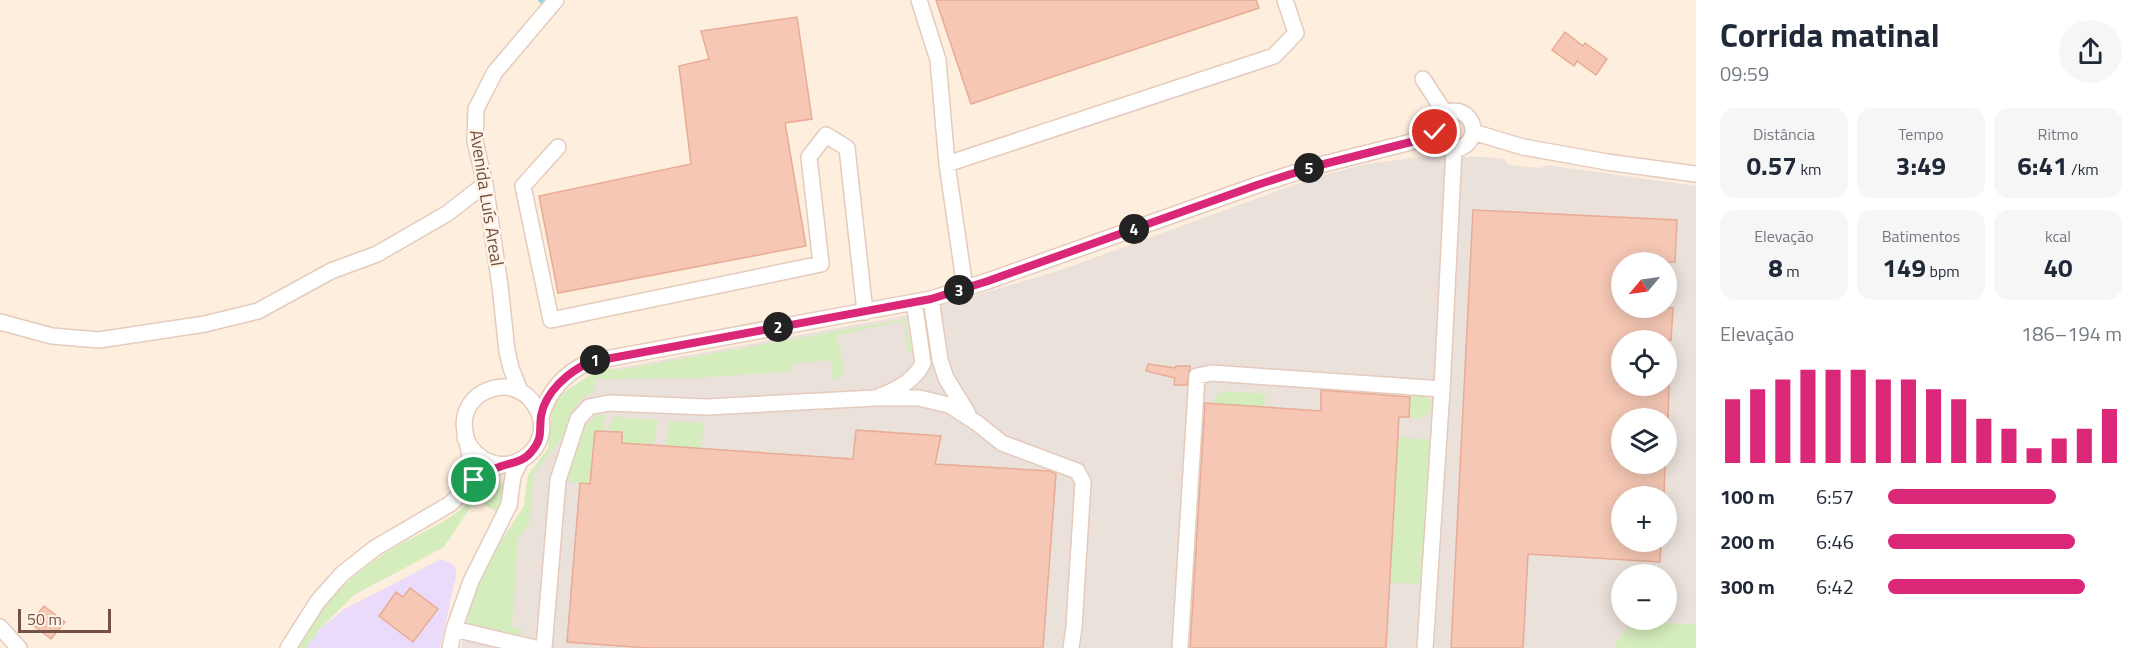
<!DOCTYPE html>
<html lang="pt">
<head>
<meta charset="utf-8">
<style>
  body { margin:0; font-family:"Titillium Web",sans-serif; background:#f6f6f7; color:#1f2937; height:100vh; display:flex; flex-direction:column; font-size:22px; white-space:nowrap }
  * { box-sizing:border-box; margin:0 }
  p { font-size:20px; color:#747a83 }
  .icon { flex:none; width:33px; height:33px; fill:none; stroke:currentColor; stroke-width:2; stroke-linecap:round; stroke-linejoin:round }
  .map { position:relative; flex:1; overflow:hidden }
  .side { display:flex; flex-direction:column; background:#fff; width:450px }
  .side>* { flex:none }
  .needle { width:39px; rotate:241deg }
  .controls { position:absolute; left:1611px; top:252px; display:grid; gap:12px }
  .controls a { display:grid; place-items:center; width:66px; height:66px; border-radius:50%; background:#fff; box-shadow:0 3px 15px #0003; font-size:30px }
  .scale { position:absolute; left:18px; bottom:15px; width:93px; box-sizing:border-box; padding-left:6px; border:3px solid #755145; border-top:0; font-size:16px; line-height:21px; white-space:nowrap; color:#755145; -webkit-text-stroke:4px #fff2e6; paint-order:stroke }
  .pin { position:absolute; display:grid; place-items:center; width:51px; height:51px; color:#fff; margin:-26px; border:3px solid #fff; border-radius:50%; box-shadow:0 2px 6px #0007 }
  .km { position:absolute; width:30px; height:30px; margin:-15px; border-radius:50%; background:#222; color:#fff; font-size:16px; line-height:30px; text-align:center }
  .round { display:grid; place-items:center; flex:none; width:63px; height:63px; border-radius:32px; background:#f6f6f7 }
  .headline { display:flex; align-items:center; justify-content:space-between; height:102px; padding:0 24px }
  h1 { font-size:33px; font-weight:700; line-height:45px }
  .metrics { display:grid; grid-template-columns:repeat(3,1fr); gap:9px; height:102px; padding:6px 24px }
  .metrics div { display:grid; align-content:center; border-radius:15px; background:#f6f6f7; text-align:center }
  .metrics b { font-size:26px; font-weight:700 }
  .metrics small { font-size:16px; font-weight:400 }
  .metrics p { font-size:16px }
  .chart { height:168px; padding:12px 24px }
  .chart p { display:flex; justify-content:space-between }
  .chart svg { width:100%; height:108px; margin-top:6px; stroke:#db2777; stroke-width:6 }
  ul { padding:0 24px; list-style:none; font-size:20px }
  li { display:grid; grid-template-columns:96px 72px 1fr; align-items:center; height:45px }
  li i { height:15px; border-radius:8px; background:#db2777 }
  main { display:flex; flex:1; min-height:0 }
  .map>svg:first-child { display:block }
  .industrial { fill:#ebe1db; fill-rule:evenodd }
  .education { fill:#ebdbfa }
  .green { fill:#d5ecbc }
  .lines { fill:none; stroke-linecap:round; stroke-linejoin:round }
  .stream { stroke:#97d7da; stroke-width:4 }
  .building { fill:#f5c7b4; stroke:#e9ab93; stroke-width:1.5 }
  .minor-casing { stroke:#e4cbbd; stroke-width:18 }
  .minor { stroke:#fff; stroke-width:15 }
  .route-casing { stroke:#fff; stroke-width:12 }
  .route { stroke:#db2777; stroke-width:8 }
  .labels { text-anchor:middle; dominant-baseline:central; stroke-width:5; stroke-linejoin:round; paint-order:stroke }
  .street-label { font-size:18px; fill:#755145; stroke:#fff2e6 }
</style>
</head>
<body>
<main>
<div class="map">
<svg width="1696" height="648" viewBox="0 0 1696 648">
  <rect width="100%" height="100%" fill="#feeede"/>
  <!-- industrial -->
  <path class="industrial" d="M1427,156l60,1 17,2 5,6 31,3 7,-3 149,21v438l-35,-1 -31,3 -17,22h-1152l15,-68 48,-74 4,-31 20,-26 4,-43 15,-16 29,-18 313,-57 152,-45 255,-93 51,-13zM1622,262h44v46h-44zM1622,340h44v46h-44zM1622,418h44v46h-44zM1622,496h44v46h-44zM1622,574h44v46h-44z"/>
  <!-- education -->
  <path class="education" d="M441,559l10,4 5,6v7l-16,72h-134l13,-18 24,-20z"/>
  <!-- green -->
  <path class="green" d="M905,319l7,33 -4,1 -4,-32 -67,14 7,38 -6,6h-5l-2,-19 -40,4 1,7 -98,7 -99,1 -1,12 -12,7 -8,11 -9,25 -31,39 -5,51 -11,15 -6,88 10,2 -1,5 -9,2 -44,-12 -1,-3 9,-41 48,-74 4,-31 20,-26 4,-43 15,-16 23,-15 10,-5 12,-2 2,3z
    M1221,391l44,3 -1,13 -50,-4 3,-8z
    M1410,393l18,4 5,12c-7,9 -13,10 -24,8z
    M599,414l6,1 -1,16h-9l-5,53 -24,-3 15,-52z
    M615,417l43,3 -5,26 -31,-3v-11h-13v-7z
    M669,421l35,2 -3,26 -36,-2z
    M1398,437l33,3 -10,141 -2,3 -29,-2z
    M487,478h9c14,8 6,23 4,36l-24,-15 -32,48 -90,48 -35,35 -13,18h-8c20,-43 58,-78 99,-102 23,-13 43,-20 64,-37 8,-6 9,-16 15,-23 3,-4 8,-6 11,-8z
    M1661,623l35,1v24h-83l16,-22z"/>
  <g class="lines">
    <!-- stream -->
    <path class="stream" d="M540,0l6,5"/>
  </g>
  <!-- building -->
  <path class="building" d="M936,0h320l3,8 -288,96z
    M797,17l15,102 -27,4 21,123 -248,47 -19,-97 152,-32 -12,-98 30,-7 -8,-28z
    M1565,32l18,14 2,-3 22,16 -11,16 -19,-14 -3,5 -22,-16z
    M1473,210l204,10 -2,42h-53v46h51l-2,32h-49v46h47l-1,32h-46v46h43l-1,32h-42v46h39l-1,20 -132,-8 -5,94h-72z
    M1148,364l27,4 1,-2h14l-3,19h-13l1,-7 -29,-7z
    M1321,390l89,7 -1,20h-10l-13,231h-196l15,-245 116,8z
    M856,430l85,6 -6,28 115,7 6,3 -13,174h-396l-80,-6 13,-159 10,1 5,-53 27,1v11l231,16z
    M410,588l28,21 -25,33 -34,-26 17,-24 7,5z
    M44,606l21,16 -14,17 -21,-16z"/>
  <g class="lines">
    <!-- minor casing -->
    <g class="minor-casing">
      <path id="minor" d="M919,0l19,60 9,104 18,124
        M1423,79l22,34
        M1435 130a19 19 0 1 1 38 0a19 19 0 1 1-38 0Z
        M1473,132l50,15 84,15 89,12
        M558,147l-35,39 28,134 270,-56 -12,-107 17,-22 21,13 18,164
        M947,164l327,-108 22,-23 -11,-33
        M931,299l9,61 6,18 22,36
        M0,322l52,14 47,4 106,-16 53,-13 73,-40 46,-17 71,-41 37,-29
        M520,391l-9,-23 -4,-17 -7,-65 -15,-102 -10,-43 1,-32 19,-37 61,-72
        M880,396c17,-6 36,-17 43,-33l-9,-61
        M541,417c7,-25 24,-44 48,-55l342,-63 57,-18 269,-96 59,-19 99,-25 20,-9
        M463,492c6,-12 8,-23 7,-36 -3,-19 -12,-35 1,-53 8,-11 23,-17 36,-16 11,2 21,8 27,17 31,45 -40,91 -69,34
        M0,627l19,21
        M454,629l81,19
        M288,648l30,-47 24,-27 33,-26 75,-44 33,-31 19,-8
        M450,648l4,-19 17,-48 38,-76 4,-29 7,-14
        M544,648l14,-168 20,-61 11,-12 20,-4 98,4 168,-9h44l30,7 28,18 25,20 75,28 6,11 -9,145 -3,21
        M1180,648l17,-272 15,-3 230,16
        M1425,648l17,-259 12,-240"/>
    </g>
    <!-- minor -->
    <use href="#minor" class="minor"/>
  </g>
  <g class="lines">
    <!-- route casing -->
    <g class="route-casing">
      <path id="route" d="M474,480c8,-6 16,-10 25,-13 12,-5 24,-4 33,-16 11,-13 7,-20 9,-35 4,-24 27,-44 49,-54l341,-63 57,-18 269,-96 59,-19 99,-25 20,-9"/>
    </g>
    <!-- route -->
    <use href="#route" class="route"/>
  </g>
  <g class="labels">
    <!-- street labels -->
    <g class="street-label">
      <text transform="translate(487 198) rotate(81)">Avenida Luís Areal</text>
    </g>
  </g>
</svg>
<div class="controls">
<a><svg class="needle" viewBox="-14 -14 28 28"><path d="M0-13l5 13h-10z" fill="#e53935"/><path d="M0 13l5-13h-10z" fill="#747a83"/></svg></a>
<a><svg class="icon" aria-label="locate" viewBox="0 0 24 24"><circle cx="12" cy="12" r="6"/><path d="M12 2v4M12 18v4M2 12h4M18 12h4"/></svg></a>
<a><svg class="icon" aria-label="layers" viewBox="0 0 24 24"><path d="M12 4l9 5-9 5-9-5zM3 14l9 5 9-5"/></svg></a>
<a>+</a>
<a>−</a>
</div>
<div class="scale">50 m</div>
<div class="pin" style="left:474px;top:480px;background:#1e9e55"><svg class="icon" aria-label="arrive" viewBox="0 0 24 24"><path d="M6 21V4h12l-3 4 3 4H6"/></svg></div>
<div class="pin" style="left:1435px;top:132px;background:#d93025"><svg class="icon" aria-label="check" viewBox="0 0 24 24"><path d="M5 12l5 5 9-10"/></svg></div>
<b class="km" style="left:595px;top:360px">1</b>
<b class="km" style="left:778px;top:327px">2</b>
<b class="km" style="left:959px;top:290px">3</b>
<b class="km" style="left:1134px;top:229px">4</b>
<b class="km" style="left:1309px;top:168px">5</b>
</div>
<section class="side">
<div class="headline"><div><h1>Corrida matinal</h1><p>09:59</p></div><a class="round"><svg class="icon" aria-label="share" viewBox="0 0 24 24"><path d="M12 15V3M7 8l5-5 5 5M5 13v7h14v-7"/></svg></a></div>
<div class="metrics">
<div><p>Distância</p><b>0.57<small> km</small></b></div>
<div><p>Tempo</p><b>3:49</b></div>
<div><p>Ritmo</p><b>6:41<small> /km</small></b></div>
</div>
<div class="metrics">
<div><p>Elevação</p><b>8<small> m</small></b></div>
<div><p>Batimentos</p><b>149<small> bpm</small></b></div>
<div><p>kcal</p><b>40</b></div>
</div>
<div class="chart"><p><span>Elevação</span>186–194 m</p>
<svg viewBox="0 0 160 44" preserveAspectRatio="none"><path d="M5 44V18M15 44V14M25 44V10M35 44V6M45 44V6M55 44V6M65 44V10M75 44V10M85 44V14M95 44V18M105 44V26M115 44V30M125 44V38M135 44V34M145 44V30M155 44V22"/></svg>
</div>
<ul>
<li><b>100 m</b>6:57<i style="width:72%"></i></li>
<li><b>200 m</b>6:46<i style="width:80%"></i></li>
<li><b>300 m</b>6:42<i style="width:84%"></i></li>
</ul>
</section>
</main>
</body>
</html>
